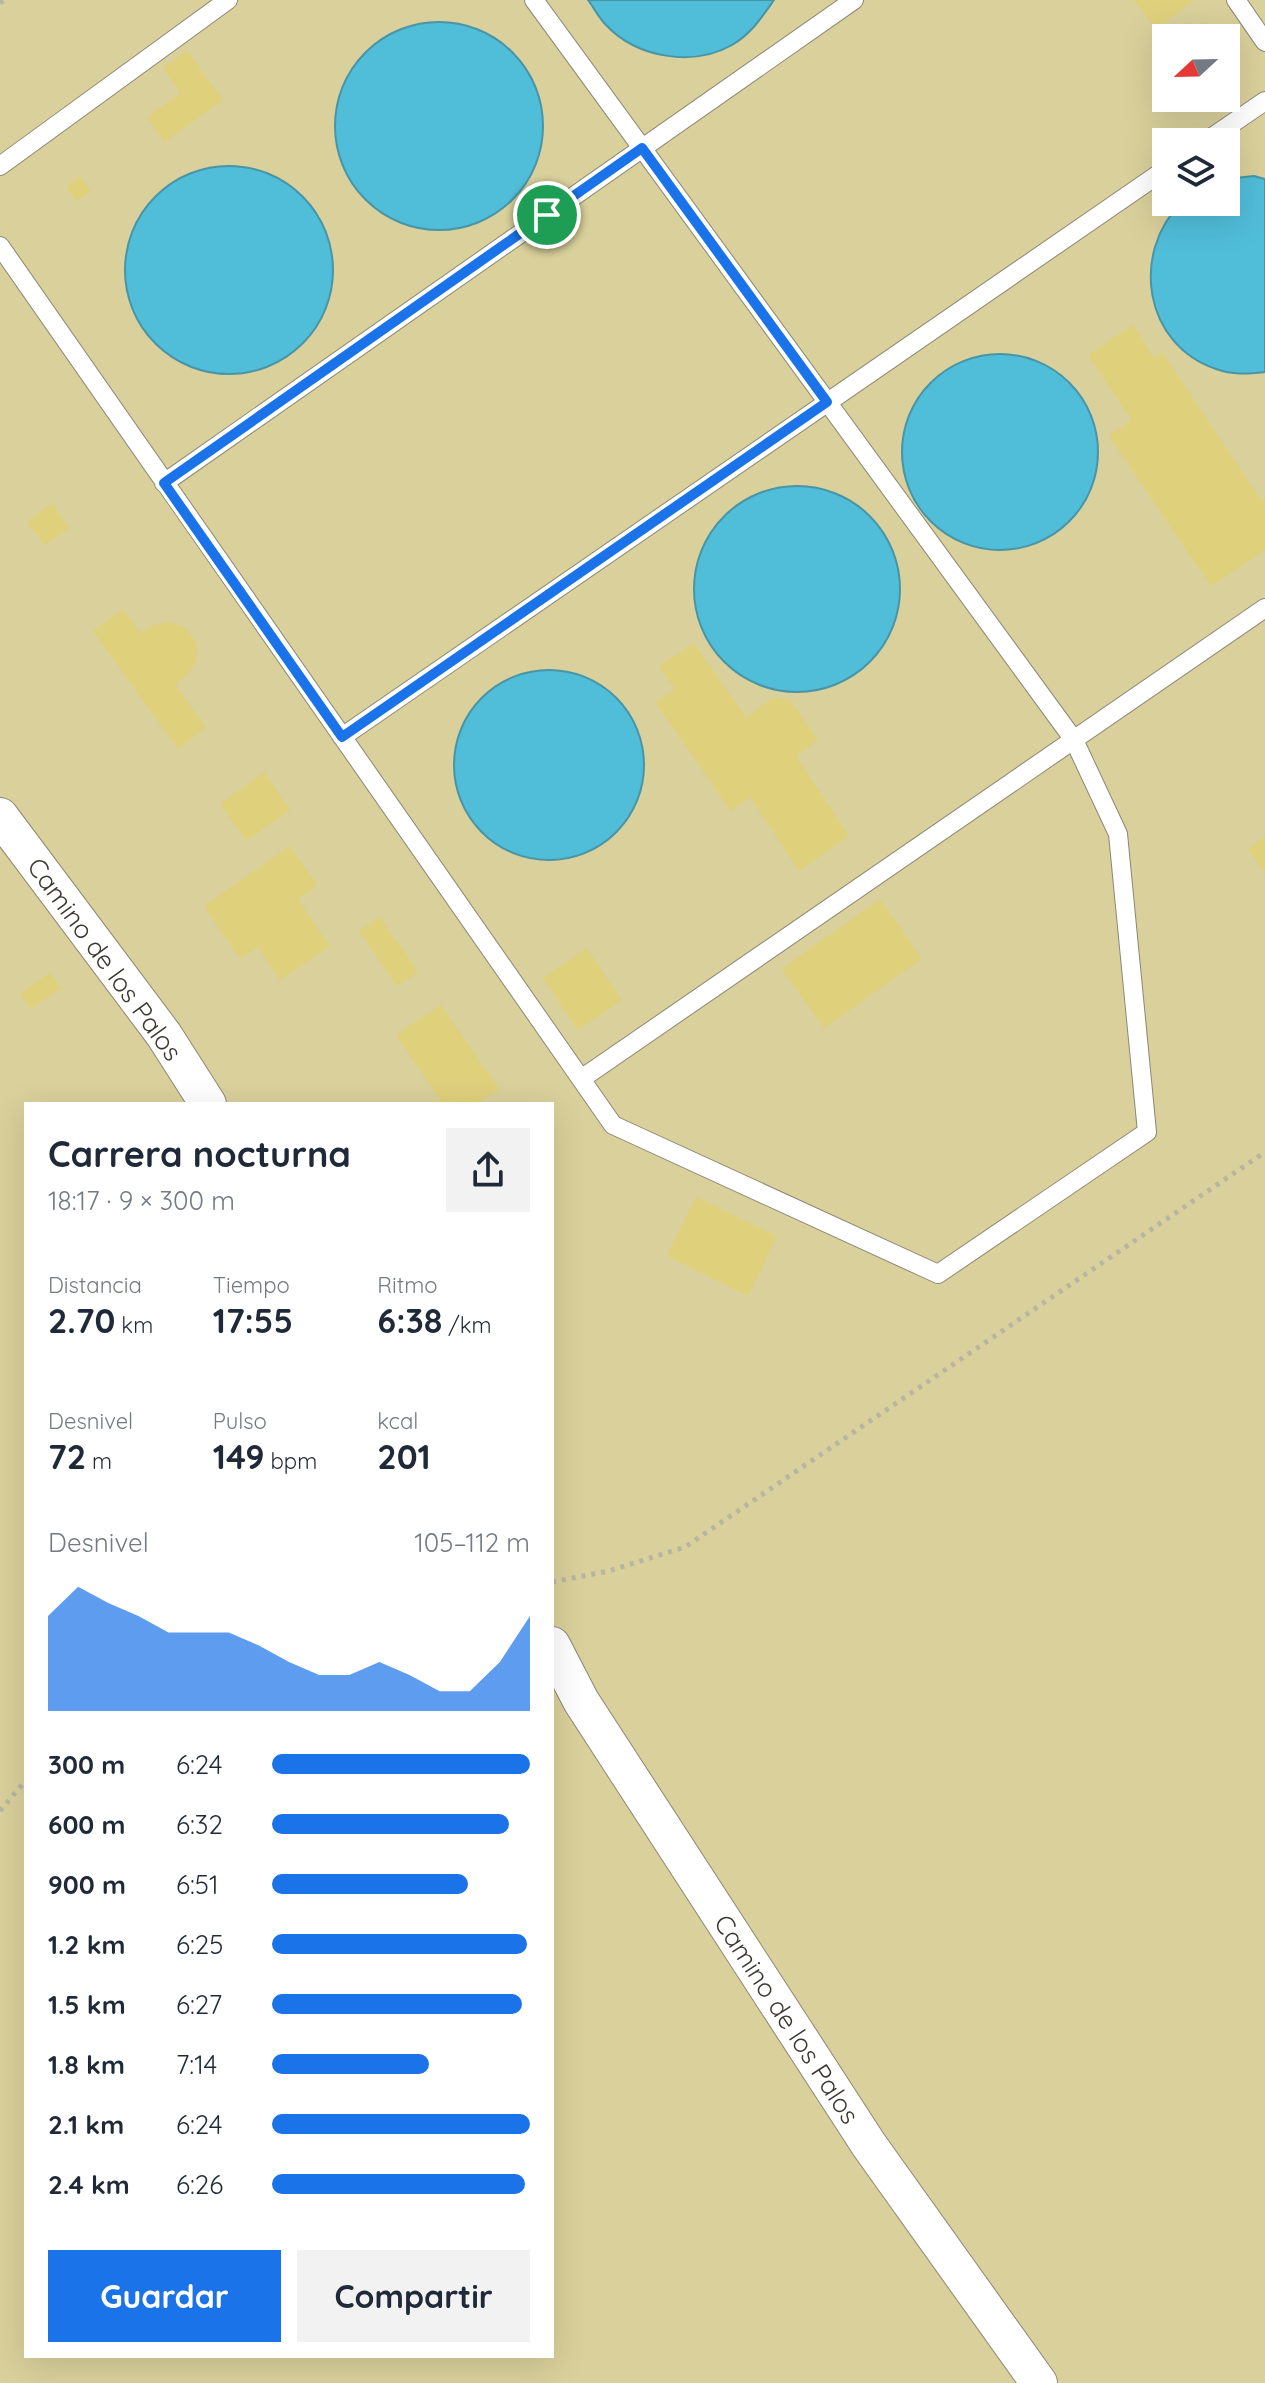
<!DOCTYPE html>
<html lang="es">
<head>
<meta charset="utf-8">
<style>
  body { margin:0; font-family:Quicksand,sans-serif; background:#f2f2f3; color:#1f2937; height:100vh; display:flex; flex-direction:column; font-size:30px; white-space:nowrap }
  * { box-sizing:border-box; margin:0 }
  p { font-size:26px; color:#747a83 }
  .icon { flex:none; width:44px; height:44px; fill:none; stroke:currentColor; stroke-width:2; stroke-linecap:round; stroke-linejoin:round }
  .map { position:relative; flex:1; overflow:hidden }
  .side { position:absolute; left:24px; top:1102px; width:530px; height:1256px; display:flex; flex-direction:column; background:#fff; border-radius:0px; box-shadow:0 8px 32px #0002 }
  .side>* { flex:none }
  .needle { width:52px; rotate:248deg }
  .buttons { position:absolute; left:1152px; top:24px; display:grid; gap:16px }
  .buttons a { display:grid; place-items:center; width:88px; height:88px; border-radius:0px; background:#fff; box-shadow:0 8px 32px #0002; font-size:40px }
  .pin { position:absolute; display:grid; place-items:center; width:68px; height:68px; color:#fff; margin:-34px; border:4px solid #fff; border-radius:50%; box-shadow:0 2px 8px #0007 }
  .round { display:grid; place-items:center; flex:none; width:84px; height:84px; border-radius:0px; background:#f2f2f3 }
  .overview { display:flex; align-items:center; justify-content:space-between; height:136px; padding:0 24px }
  h1 { font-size:36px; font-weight:800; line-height:60px }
  .figures { display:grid; grid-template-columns:repeat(3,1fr); gap:12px; height:136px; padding:8px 24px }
  .figures div { display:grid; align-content:center }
  .figures b { font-size:34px; font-weight:800 }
  .figures small { font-size:22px; font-weight:400 }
  .figures p { font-size:22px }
  .chart { height:224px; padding:16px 24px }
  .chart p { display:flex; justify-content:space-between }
  .chart svg { width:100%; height:144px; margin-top:8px; fill:#1a73e8; opacity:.7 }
  .cta { display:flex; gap:16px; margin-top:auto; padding:16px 24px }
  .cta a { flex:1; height:92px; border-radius:0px; background:#1a73e8; color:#fff; font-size:32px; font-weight:800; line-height:92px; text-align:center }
  .cta a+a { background:#f2f2f3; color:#1f2937 }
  ul { padding:0 24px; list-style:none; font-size:26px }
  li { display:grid; grid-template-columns:128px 96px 1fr; align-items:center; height:60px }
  li i { height:20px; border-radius:10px; background:#1a73e8 }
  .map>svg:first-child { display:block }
  .green { fill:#d9d09b; fill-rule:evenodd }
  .water { fill:#50bdd9; stroke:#4995a6; stroke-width:2 }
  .building { fill:#dfd07c }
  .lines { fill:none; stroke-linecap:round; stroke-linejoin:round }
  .lane-casing { stroke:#8b8874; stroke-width:20 }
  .street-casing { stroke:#8b8874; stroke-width:38 }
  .path { stroke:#b8b5a3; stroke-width:5; stroke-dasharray:4 6; stroke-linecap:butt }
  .lane { stroke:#fff; stroke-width:18 }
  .street { stroke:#fff; stroke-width:36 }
  .route-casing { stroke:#fff; stroke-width:16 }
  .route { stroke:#1a73e8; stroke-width:10 }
  .labels { text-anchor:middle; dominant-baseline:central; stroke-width:8; stroke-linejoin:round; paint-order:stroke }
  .street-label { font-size:26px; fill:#3a382f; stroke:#fff }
</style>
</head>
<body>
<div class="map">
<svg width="1265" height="2383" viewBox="0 0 1265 2383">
  <rect width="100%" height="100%" fill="#f1edd7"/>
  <!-- green -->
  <path class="green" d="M0,0h1265v2383h-1265zM1166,38h60v60h-60zM1166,142h60v60h-60zM26,1104h526v1252h-526z"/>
  <!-- water -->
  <path class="water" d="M588,0h186c-12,17 -23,34 -42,45 -39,22 -95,13 -126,-20 -7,-7 -12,-17 -18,-25z
    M335 126a104 104 0 1 1 208 0a104 104 0 1 1-208 0Z
    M125 270a104 104 0 1 1 208 0a104 104 0 1 1-208 0Z
    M1254,176l11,3v193c-17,2 -33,3 -49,-3 -72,-24 -86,-116 -34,-167h44v-23z
    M902 452a98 98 0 1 1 196 0a98 98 0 1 1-196 0Z
    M694 589a103 103 0 1 1 206 0a103 103 0 1 1-206 0Z
    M454 765a95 95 0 1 1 190 0a95 95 0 1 1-190 0Z"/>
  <!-- building -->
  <path class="building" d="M1134,0h60l-38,29z
    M187,51l36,49 -59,42 -17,-25 34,-24 -18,-25z
    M80,176l11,15 -14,10 -11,-14z
    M1133,325l21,33 8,-6 100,149 3,-2v51l-54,36 -102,-150 23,-16 -44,-65z
    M52,503l17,25 -24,17 -18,-23z
    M123,609l18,25 13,-10 16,-2 16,6 11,16 -1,18 -10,14 -11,8 31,43 -28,22 -85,-118z
    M694,643l52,74 27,-19 17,2 28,40 -22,16 53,80 -50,35 -49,-74 -19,14 -76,-109 20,-13 -16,-23z
    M264,772l26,38 -44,31 -26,-37z
    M1265,837v36l-17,-24z
    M290,846l27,39 -19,14 32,47 -50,34 -22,-33 -18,12 -36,-53z
    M880,899l42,60 -98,69 -42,-59z
    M380,917l38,55 -21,14 -38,-55z
    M587,948l35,52 -44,30 -35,-52z
    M50,973l11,15 -30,21 -11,-15z
    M441,1005l58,84 -22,15h-34l-47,-69z
    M696,1197l81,39 -29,60 -81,-40z"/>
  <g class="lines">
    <!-- lane casing -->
    <g class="lane-casing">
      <path id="lane" d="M534,0l540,740 44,94 29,298 -209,142 -325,-149 -32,-46
        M1236,0l29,42
        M1205,142l60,-41
        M0,166l228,-166
        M0,246l581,833 684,-471
        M164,483l690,-483
        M342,737l824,-568"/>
    </g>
    <!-- street casing -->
    <g class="street-casing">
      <path id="street" d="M0,816l164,219 44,69
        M552,1645l29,56 288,444 170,238"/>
    </g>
    <!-- path -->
    <path class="path" d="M0,3l4,-3
      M552,1582l57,-11 76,-24 580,-395
      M0,1811l26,-31"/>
    <!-- lane -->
    <use href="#lane" class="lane"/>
    <!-- street -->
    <use href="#street" class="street"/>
  </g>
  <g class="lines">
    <!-- route casing -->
    <g class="route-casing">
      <path id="route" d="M642,148l185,254 -485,335 -178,-254z"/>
    </g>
    <!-- route -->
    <use href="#route" class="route"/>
  </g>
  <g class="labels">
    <!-- street labels -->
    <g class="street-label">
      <text transform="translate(105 959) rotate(54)">Camino de los Palos</text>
      <text transform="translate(787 2019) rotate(57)">Camino de los Palos</text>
    </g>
  </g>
</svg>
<div class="buttons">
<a><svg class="needle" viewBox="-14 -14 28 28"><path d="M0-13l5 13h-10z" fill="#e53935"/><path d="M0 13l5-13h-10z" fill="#747a83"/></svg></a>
<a><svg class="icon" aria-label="layers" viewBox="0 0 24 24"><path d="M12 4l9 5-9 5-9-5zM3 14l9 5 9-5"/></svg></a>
</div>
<div class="pin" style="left:547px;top:215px;background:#1e9e55"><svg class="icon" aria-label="arrive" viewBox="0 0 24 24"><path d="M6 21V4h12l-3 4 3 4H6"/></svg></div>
<section class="side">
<div class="overview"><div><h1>Carrera nocturna</h1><p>18:17 · 9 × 300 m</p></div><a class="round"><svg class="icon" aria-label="share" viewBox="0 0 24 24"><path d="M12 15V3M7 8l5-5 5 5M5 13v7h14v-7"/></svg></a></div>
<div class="figures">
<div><p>Distancia</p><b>2.70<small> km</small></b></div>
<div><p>Tiempo</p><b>17:55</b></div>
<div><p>Ritmo</p><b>6:38<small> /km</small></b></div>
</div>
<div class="figures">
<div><p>Desnivel</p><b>72<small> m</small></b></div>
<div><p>Pulso</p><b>149<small> bpm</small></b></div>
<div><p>kcal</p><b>201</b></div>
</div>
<div class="chart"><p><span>Desnivel</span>105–112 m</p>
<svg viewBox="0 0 160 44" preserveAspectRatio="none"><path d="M0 44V15L10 6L20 11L30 15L40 20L50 20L60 20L70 24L80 29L90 33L100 33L110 29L120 33L130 38L140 38L150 29L160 15V44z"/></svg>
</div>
<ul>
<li><b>300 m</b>6:24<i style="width:100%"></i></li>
<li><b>600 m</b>6:32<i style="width:92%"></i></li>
<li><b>900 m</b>6:51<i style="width:76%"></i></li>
<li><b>1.2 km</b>6:25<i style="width:99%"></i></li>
<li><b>1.5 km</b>6:27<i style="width:97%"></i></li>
<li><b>1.8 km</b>7:14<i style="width:61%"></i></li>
<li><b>2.1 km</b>6:24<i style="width:100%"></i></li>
<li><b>2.4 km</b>6:26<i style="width:98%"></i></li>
</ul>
<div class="cta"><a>Guardar</a><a>Compartir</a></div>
</section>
</div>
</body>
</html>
